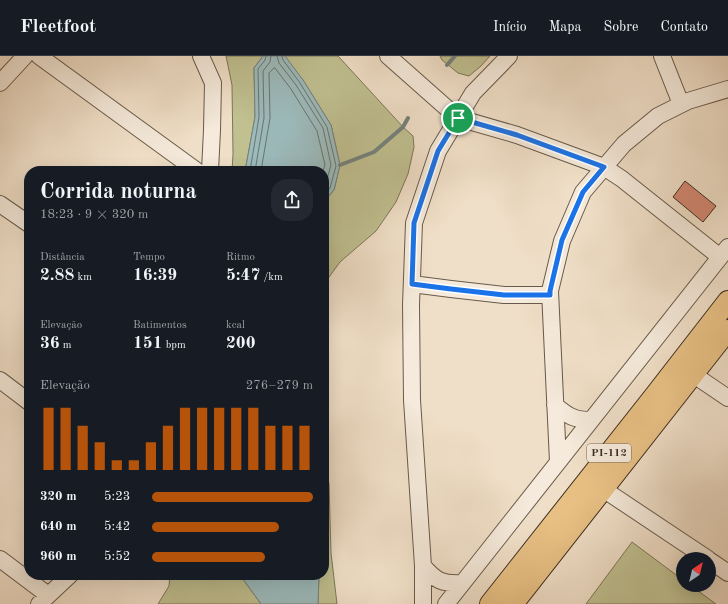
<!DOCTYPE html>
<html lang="pt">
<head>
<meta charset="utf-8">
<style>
  body { margin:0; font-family:"Old Standard TT",serif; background:#242831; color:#f1f3f6; height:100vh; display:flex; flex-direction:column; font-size:15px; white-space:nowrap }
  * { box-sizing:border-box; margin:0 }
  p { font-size:13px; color:#9ea1a6 }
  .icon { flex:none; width:22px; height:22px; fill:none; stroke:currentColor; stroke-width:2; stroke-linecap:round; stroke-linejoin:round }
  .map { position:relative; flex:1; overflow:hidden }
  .sheet { position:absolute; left:24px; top:110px; width:305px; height:414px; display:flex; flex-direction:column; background:#171b24; border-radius:16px; box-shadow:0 4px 16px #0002 }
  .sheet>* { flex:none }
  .needle { width:26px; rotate:35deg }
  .tools { position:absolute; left:676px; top:496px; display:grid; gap:8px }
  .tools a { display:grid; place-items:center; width:40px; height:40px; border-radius:50%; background:#171b24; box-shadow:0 4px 16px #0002; font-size:20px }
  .pin { position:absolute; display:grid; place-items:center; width:34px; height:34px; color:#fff; margin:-17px; border:2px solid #fff; border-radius:50%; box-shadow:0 1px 4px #0007 }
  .round { display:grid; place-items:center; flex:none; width:42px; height:42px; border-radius:16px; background:#242831 }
  .summary { display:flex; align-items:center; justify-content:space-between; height:68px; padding:0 16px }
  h1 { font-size:22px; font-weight:700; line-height:30px }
  .figures { display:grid; grid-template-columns:repeat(3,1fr); gap:6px; height:68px; padding:4px 16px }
  .figures div { display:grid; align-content:center }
  .figures b { font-size:17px; font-weight:700 }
  .figures small { font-size:11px; font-weight:400 }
  .figures p { font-size:11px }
  .chart { height:112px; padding:8px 16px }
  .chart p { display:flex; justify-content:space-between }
  .chart svg { width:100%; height:72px; margin-top:4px; stroke:#b45309; stroke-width:6 }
  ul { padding:0 16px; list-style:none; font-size:13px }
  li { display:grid; grid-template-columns:64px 48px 1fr; align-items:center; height:30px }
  li i { height:10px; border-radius:5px; background:#b45309 }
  header { display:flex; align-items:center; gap:24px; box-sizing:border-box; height:56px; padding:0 20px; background:#171b24; border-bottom:1px solid #363941 }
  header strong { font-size:19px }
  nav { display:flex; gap:22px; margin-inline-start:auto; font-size:14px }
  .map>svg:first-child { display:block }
  .green { fill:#c0c091; stroke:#7d7658 }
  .water { fill:#9cbbbd; stroke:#75827e }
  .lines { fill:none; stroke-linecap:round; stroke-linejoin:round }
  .shore { stroke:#6b746e; stroke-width:1 }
  .stream { stroke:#75827e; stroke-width:4 }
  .building { fill:#d48872; stroke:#3a2d20 }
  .minor-casing { stroke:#685a4a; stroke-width:18 }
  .major-casing { stroke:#3a2d20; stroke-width:22 }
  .minor { stroke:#f5eadb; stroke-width:16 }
  .major { stroke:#e8c084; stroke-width:20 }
  .route-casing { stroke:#fff; stroke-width:8 }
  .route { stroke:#1a73e8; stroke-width:5 }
  .labels { text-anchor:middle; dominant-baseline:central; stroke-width:4; stroke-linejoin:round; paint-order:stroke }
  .shield { fill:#f5eadb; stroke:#726658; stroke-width:1 }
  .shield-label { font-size:11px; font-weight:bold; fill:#3a2d20 }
</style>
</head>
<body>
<header>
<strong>Fleetfoot</strong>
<nav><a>Início</a><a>Mapa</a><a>Sobre</a><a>Contato</a></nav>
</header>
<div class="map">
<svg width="728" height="548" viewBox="0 0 728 548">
  <rect width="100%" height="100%" fill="#f0dfc8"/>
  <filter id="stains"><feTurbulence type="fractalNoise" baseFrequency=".005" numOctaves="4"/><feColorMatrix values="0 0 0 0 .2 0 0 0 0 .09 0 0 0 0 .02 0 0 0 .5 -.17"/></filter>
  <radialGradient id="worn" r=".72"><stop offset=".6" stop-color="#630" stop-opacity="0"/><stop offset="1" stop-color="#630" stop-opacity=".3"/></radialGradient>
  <!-- green -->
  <path class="green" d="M226,0h37l-9,12 1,49 -9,49v5h-14l1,-17 -1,-69z
    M284,0h54l65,71 10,9 1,11 -6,27 -12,28 -20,29 -36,31 -16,22v-83l10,-11 6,-25 -9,-40 -28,-45z
    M440,0h50l-9,10 -12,10 -11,-3 -16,-13z
    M324,413l5,14 2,70 6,51h-19l1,-29h5z
    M632,486l51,38v5h7l26,19h-130z
    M170,519h70l21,29h-103l11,-18z"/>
  <!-- water -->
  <path class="water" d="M263,0h22l18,24 28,45 9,40 -6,25 -10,11v-30h-78v-5l9,-49 -1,-49z
    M240,519h79l-1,29h-57z"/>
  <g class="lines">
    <!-- shore -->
    <path class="shore" d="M277,0l2,7 17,22 27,43 8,37 -6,21 -1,2
      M282,0l1,4 17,23 27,44 9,39 -6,22 -6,7
      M250,115l9,-54 -1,-48 7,-9 1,-4
      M255,115l9,-53 -1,-47 7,-9 1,-6
      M261,115l9,-53 -1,-45 5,-5h1l16,21 26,42 8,34 -2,6"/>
    <!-- stream -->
    <path class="stream" d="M447,9l8,-9
      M340,109l34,-13 29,-25 5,-9"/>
  </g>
  <!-- building -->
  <path class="building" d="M685,125l31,25 -13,16 -30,-25z"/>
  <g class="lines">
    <!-- minor casing -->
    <g class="minor-casing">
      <path id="minor" d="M39,0l158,115
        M201,0l12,27 -1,47 -2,41
        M388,0l70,62 59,17 87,32 18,12 98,78
        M662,0l19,48
        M0,27l25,-27
        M0,148l29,20
        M412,228l39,5 53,6h46
        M694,319l34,23
        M0,324l29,22
        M555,349c13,11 19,15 36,15
        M558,406l-8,-171 12,-50 21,-49 41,-48 34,-28 30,-15 40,-12
        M603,433l105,70
        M0,503l48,36
        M709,504l19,13
        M423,510c13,15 19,18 39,17
        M39,548l31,-29
        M423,548v-38l-11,-166 -1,-95 3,-82 24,-72 35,-58 36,-37
        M446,548l282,-357"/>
    </g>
    <!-- major casing -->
    <g class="major-casing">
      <path id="major" d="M490,548l165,-209 73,-94
        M513,548l215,-274"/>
    </g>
    <!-- minor -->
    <use href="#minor" class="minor"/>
    <!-- major -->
    <use href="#major" class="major"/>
  </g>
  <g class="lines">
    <!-- route casing -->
    <g class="route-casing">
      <path id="route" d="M458,62l59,17 87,32 -21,25 -21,48 -12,51v4h-46l-53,-6 -39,-5 2,-61 24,-72z"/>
    </g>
    <!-- route -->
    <use href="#route" class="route"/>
  </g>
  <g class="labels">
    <!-- shield labels -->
    <rect class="shield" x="587" y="388" width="44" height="18" rx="3"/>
    <g class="shield-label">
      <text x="609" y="397">PI-112</text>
    </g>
  </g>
  <rect width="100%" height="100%" filter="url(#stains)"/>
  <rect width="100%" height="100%" fill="url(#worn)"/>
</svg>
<div class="tools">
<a><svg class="needle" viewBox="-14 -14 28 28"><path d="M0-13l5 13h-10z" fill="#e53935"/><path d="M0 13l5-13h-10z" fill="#9ea1a6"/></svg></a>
</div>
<div class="pin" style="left:458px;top:62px;background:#1e9e55"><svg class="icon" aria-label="arrive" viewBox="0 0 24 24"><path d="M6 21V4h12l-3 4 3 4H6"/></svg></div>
<section class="sheet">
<div class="summary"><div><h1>Corrida noturna</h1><p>18:23 · 9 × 320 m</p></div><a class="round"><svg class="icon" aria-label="share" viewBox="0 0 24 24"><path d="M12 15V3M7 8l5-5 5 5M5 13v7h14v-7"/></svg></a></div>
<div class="figures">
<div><p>Distância</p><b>2.88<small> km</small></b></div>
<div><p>Tempo</p><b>16:39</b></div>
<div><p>Ritmo</p><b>5:47<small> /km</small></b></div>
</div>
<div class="figures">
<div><p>Elevação</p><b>36<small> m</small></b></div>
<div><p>Batimentos</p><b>151<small> bpm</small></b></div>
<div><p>kcal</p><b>200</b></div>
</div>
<div class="chart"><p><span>Elevação</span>276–279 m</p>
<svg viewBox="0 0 160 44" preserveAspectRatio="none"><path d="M5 44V6M15 44V6M25 44V17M35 44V27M45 44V38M55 44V38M65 44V27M75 44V17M85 44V6M95 44V6M105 44V6M115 44V6M125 44V6M135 44V17M145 44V17M155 44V17"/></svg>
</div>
<ul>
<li><b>320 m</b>5:23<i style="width:100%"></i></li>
<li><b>640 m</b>5:42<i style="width:79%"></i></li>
<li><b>960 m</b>5:52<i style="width:70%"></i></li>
</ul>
</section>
</div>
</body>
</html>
